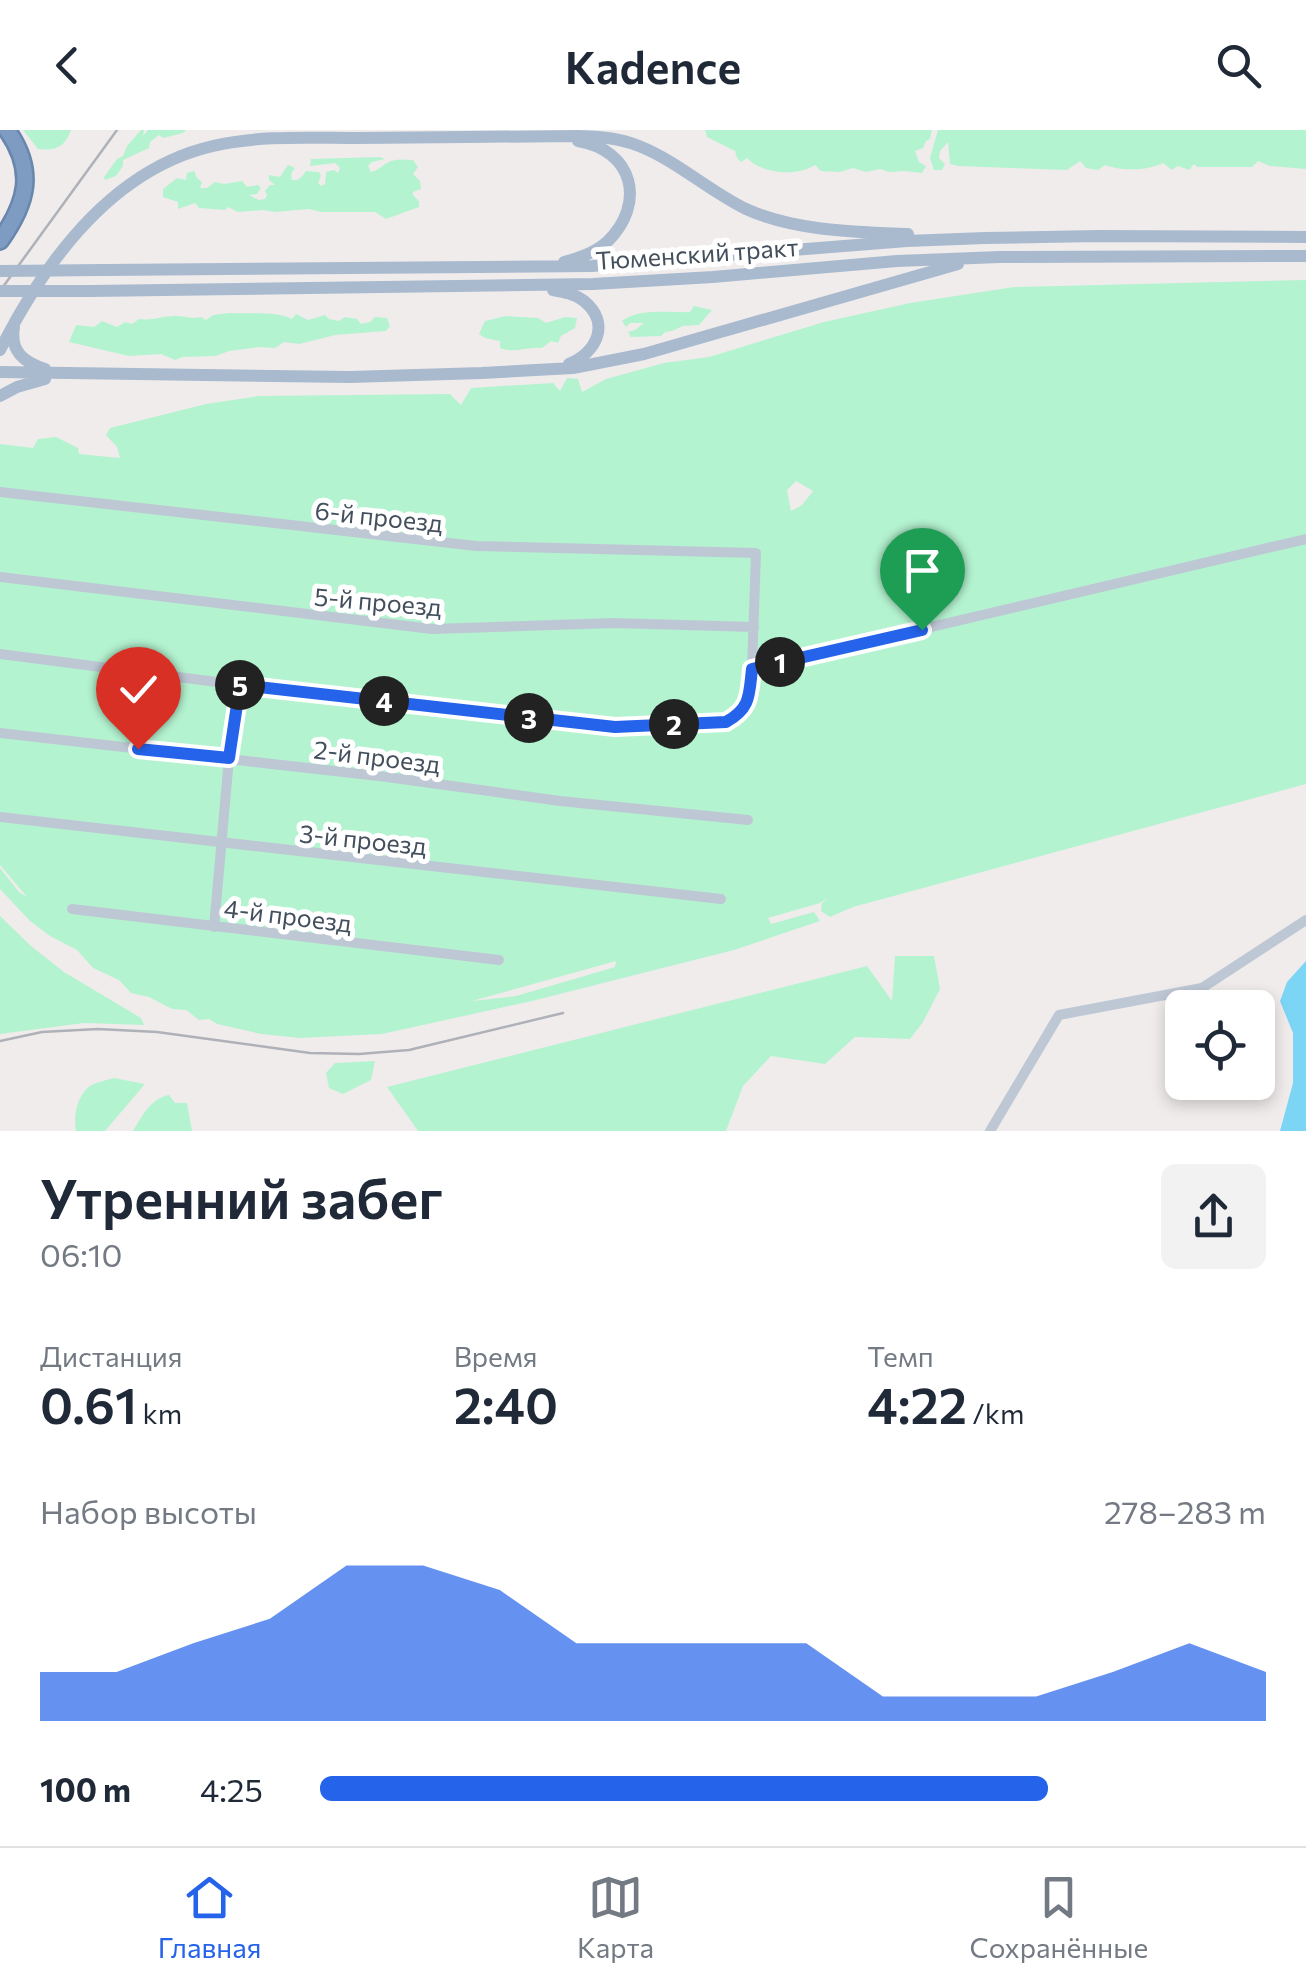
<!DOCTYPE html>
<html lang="ru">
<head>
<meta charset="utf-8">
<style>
  body { margin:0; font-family:Commissioner,sans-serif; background:#f2f2f3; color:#1f2937; height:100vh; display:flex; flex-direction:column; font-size:38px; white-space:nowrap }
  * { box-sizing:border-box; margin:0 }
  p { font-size:32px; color:#747a83 }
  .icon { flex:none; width:55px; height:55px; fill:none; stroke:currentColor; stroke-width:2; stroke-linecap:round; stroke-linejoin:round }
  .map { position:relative; height:1001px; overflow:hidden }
  .drawer { display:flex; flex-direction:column; background:#fff; flex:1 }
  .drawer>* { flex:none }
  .tools { position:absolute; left:1165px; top:860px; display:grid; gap:20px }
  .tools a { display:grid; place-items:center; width:110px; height:110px; border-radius:15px; background:#fff; box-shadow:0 5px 15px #0003; font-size:50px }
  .pin { position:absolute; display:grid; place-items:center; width:85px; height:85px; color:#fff; margin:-102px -42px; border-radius:50% 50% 50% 0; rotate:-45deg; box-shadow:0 0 10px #0007 }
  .pin .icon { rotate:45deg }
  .km { position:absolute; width:50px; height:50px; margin:-25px; border-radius:50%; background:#222; color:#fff; font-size:28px; line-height:50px; text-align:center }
  .round { display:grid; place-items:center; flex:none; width:105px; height:105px; border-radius:15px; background:#f2f2f3 }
  .summary { display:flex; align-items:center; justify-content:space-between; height:170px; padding:0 40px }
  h1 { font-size:55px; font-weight:600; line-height:75px }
  .figures { display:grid; grid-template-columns:repeat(3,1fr); gap:15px; height:170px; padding:10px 40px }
  .figures div { display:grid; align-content:center }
  .figures b { font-size:50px; font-weight:600 }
  .figures small { font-size:28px; font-weight:400 }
  .figures p { font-size:28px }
  .chart { height:280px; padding:20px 40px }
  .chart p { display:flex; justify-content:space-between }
  .chart svg { width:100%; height:180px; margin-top:10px; fill:#2563eb; opacity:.7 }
  ul { padding:0 40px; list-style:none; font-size:32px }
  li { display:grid; grid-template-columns:160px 120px 1fr; align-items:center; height:75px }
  li i { height:25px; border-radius:12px; background:#2563eb }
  header { display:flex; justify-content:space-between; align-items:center; height:130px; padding:0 40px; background:#fff; font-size:45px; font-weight:600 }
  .dock { display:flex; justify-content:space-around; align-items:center; height:140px; border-top:2px solid #e0e1e3; background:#fff; font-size:28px; color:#747a83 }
  .dock a { display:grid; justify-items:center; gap:5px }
  .dock .selected { color:#2563eb }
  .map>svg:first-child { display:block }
  .green { fill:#b4f3d0; fill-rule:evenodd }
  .water { fill:#7dd5f5 }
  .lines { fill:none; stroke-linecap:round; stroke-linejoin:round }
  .highway-casing { stroke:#6986ad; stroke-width:20 }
  .minor { stroke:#bec8d4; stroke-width:10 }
  .major { stroke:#a9bacf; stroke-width:12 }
  .highway { stroke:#7e9bc1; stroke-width:15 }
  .rail { stroke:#aeb1b8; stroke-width:2.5 }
  .major-bridge { stroke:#a9bacf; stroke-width:12 }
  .route-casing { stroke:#fff; stroke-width:20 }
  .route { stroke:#2563eb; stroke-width:12 }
  .labels { text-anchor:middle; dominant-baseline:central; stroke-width:10; stroke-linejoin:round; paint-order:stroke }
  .street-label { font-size:25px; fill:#434f5c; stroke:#fff }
</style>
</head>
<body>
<header><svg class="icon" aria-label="back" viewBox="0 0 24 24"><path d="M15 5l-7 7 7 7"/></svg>Kadence<svg class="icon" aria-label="search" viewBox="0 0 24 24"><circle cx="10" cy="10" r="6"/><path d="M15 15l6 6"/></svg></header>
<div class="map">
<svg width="1306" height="1001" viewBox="0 0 1306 1001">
  <rect width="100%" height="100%" fill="#f0ecec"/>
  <!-- green -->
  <path class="green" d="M23,0h48c-6,17 -15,21 -33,19z
    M141,0h3l-1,6 5,-6h38l-3,3 -20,5 -4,-3 -9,7 -1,6 -26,12v6l-7,10 -11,4 -1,-3 13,-18 6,-3 4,-10z
    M705,0h227l-2,9 -4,2 -3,7 -8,3 4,11 7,4 -4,7 -17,-2 -16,1 -9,-3 -14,3 -13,-4 -13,4 -19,-1 -6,-6c-19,12 -53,9 -68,-7l-6,4 -4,-4 -2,-7 -28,-14z
    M938,0h368v39l-36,-3 -12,-5 -6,6h-55l-3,-3 -5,6 -11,-4 -6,4 -9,-7c-15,8 -43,8 -58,2l-7,5 -12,-2 -6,-7 -13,9 -109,-4 -8,-2 -2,-22 -8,9 -1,7 6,6 -3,6h-8l-4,-12z
    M380,27l5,2 -13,3 -4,4 3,6c8,-2 10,-6 16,-9 8,-5 17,-3 26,-3l5,7 -5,7 7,7 1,8 -8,3v3l6,6v6l-33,12 -11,-7h-54l-12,-3 -34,3 -12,-2 -25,2 -10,-5 -3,3 -26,-2 -4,-5 -17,6v-7l-15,-5v-8l14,-11 9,2 1,-7 7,-2 3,7 5,4 -2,6h7l8,-6 9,2 18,-3 5,6 11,-2 3,3 -4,6 -8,1 10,5 6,-1 2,-4 -2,-4 5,-6h5l-6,-5v-5l11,2 8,-12 7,3 -4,6 1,6c7,1 10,-3 14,-9l13,1 2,4 -3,7 3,3 4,-2 1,-12 8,-2 4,3 2,-5 -5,-5 -25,3 1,-7z
    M1306,150v504l-453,123 -23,10 -9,-6 1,-8 5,-5 -7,5 -52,15 3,6 43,-12 6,9 -86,29 -202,51 -150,33 -82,4 -39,-4 -44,-10 -8,-5 -10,1 -13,-10 -14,-1 -23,-12 -18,-4 -12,-13 -26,-12 -16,-18 -27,-14 -20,-15 -30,-32v-21l19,24 8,5 -27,-32v-421l33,4 5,-9 18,-2 22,11 1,6 41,4 -3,-11 -11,-12 4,-7 96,-24 53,-8 191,-2 11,11 10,-17 82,-5 7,8 7,-13 11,1 4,13 24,-13 58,-16 45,-6 115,-35 86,-19 104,-16zM796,351l17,10 -11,14 -11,6 -4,-21zM616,831l-1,6 -99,29 -44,5z
    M694,176l18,4 -13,15 -16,1 -11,5 -7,1 -4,4 -30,1 -3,-5 7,-2 9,-7h-14l-4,4 -4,-6c17,-13 48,-8 68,-9z
    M230,183c18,1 48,-2 62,6l4,-5 12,6 17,-5 4,4 10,2 6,-4 12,2 4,5 9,-2 5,-5 12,1 3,8 -4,5 -51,4 -36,9 -15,-2 -9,6 -16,-1 -30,4 -13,5 -34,1 -7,3 -14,-6 -32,2 -60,-14 7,-17 18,2 8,-6 15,6 8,-5 7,2 7,-5c13,2 23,-3 36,-3 10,0 16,3 26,1l5,3 7,-5z
    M506,186l32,2 8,5 19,-6 12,1 -2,10 -14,8 -3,7 -7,-2 -9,7c-14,-2 -28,6 -42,0v-7l-15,-3 -6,-4 6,-13z
    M0,786l31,30 33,26 77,46 3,7 -60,-2 -84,11z
    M895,826h39l6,33 -17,33 -13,17 -55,-2 -30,27 -54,-8 -28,30 -17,45h-308l-31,-44 480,-121 25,35z
    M375,931l-4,19 -28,14 -14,-6 -3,-15 9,-10z
    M114,948l31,6 -40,47h-29c-3,-14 1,-36 14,-45 6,-4 18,-6 24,-8z
    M169,965l6,8h12l5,28h-59c9,-15 18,-33 36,-36z"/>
  <!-- water -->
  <path class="water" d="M1306,831v170h-26l13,-48v-50l-13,-32 7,-19z"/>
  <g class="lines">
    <!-- highway casing -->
    <g class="highway-casing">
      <path id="highway" d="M0,111c27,-38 36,-70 7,-111"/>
    </g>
    <!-- minor -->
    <path class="minor" d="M0,362l476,54 280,7 -4,116 -3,31 -9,14 -14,8 -111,5 -375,-42 -240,-31
      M0,447l432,52 181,-6 141,4
      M752,539l554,-130
      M0,603l387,44 173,24 188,19
      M0,687l721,82
      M72,779l427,51
      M214,797l15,-169 11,-73
      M990,1001l69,-116 143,-27 104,-68"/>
    <!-- major -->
    <path class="major" d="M564,132c16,-4 31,-9 43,-20 40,-39 26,-92 -29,-101
      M104,140l488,-4 315,-25 78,-3 113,-2 208,1
      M553,160c11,2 22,4 31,11 27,22 13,51 -15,63
      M91,161l502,-7 120,-7 184,-16 103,-4 306,-1
      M14,197c-4,24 9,35 31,42
      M0,220c44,-87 112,-181 213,-204 47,-11 96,-8 144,-8 73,-1 147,-1 220,-2 22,0 42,2 62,10 38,15 70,45 107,63 49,22 109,23 162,25
      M0,242l350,5 132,-4 91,-5 71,-14 314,-90
      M0,266l17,-9 28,-8"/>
    <!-- highway -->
    <use href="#highway" class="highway"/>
    <!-- rail -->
    <path class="rail" d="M0,161l117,-161
      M0,911l42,-9 56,-3 59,3 153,21 49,1 50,-4 154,-37"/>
    <!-- major-bridge -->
    <path class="major-bridge" d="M0,141l104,-1
      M0,161h91"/>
  </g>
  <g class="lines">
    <!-- route casing -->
    <g class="route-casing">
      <path id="route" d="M138,619l91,9 11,-73 375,42 111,-5c25,-14 23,-27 26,-53l170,-39"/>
    </g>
    <!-- route -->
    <use href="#route" class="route"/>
  </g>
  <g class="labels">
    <!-- street labels -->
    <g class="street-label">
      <text transform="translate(697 123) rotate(-4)">Тюменский тракт</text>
      <text transform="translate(379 386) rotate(6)">6-й проезд</text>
      <text transform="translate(378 471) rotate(5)">5-й проезд</text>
      <text transform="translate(377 626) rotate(7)">2-й проезд</text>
      <text transform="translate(363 709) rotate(6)">3-й проезд</text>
      <text transform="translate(288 785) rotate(7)">4-й проезд</text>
    </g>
  </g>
</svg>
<div class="tools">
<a><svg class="icon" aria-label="locate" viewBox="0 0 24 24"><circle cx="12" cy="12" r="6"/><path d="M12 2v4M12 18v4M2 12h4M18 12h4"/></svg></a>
</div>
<div class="pin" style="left:922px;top:500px;background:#1e9e55"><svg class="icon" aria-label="arrive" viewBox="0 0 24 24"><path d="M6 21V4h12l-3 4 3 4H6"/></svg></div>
<div class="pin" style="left:138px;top:619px;background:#d93025"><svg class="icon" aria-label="check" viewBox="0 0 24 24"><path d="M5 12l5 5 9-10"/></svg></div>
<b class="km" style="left:780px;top:532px">1</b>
<b class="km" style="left:674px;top:594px">2</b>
<b class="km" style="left:529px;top:588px">3</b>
<b class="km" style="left:384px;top:571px">4</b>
<b class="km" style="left:240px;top:555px">5</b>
</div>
<section class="drawer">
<div class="summary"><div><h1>Утренний забег</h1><p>06:10</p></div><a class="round"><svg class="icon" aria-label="share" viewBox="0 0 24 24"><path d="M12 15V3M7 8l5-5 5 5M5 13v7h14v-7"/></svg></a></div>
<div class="figures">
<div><p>Дистанция</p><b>0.61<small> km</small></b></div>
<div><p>Время</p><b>2:40</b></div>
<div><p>Темп</p><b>4:22<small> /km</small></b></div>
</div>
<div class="chart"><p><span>Набор высоты</span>278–283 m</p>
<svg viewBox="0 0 160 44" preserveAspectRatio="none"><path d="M0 44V32L10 32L20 25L30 19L40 6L50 6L60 12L70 25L80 25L90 25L100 25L110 38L120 38L130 38L140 32L150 25L160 32V44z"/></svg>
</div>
<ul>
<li><b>100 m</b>4:25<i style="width:77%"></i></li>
</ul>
</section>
<nav class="dock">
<a class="selected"><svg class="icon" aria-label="home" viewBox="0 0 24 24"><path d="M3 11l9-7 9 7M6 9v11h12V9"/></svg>Главная</a>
<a><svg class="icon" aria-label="map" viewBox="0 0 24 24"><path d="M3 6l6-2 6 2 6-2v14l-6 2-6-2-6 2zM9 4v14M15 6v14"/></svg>Карта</a>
<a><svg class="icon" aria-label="saved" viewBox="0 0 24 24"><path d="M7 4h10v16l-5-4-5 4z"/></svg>Сохранённые</a>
</nav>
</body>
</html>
